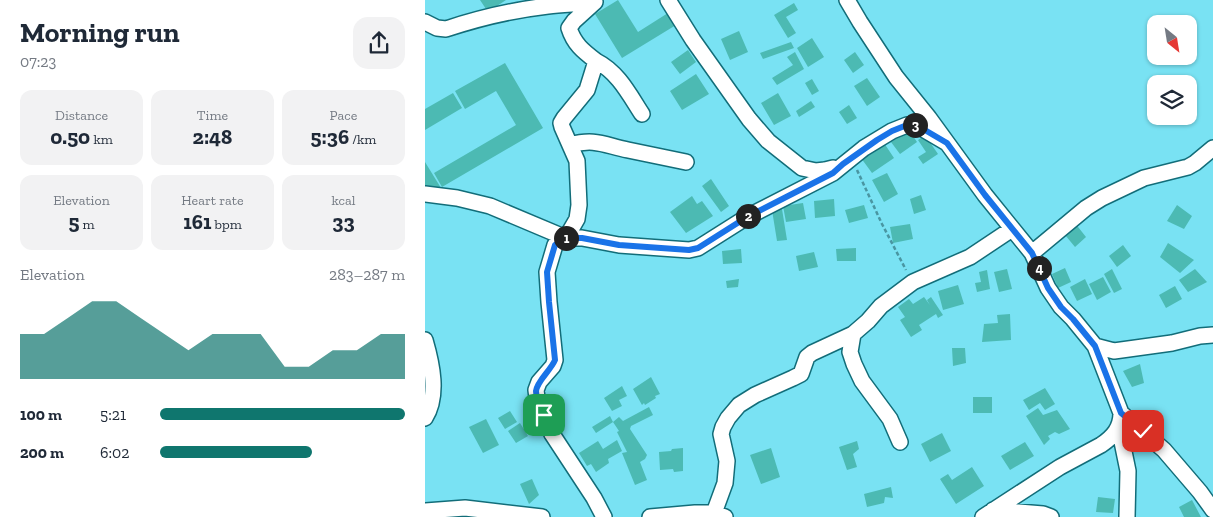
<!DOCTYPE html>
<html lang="en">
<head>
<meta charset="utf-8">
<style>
  body { margin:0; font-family:"Zilla Slab",serif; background:#f2f2f3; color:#1f2937; height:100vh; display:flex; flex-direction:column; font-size:19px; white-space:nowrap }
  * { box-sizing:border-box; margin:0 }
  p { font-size:16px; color:#747a83 }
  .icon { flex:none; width:28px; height:28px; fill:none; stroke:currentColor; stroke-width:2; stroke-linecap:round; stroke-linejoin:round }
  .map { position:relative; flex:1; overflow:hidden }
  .details { display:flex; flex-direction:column; background:#fff; width:425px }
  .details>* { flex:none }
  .needle { width:32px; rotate:150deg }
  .controls { position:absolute; left:722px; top:15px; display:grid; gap:10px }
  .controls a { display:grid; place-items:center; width:50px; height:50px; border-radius:10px; background:#fff; box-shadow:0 1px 4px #0004; font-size:25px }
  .pin { position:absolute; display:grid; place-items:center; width:42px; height:42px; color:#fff; margin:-21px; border-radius:10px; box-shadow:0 2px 8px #0006 }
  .km { position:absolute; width:25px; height:25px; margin:-12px; border-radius:50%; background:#222; color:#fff; font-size:14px; line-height:25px; text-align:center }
  .round { display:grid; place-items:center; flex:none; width:52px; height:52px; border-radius:15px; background:#f2f2f3 }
  .headline { display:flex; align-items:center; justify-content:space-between; height:85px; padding:0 20px }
  h1 { font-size:28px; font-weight:700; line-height:38px }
  .metrics { display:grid; grid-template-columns:repeat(3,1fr); gap:8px; height:85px; padding:5px 20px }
  .metrics div { display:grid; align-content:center; border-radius:12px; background:#f2f2f3; text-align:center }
  .metrics b { font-size:21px; font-weight:700 }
  .metrics small { font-size:14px; font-weight:400 }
  .metrics p { font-size:14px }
  .chart { height:140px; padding:10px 20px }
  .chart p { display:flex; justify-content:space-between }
  .chart svg { width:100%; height:90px; margin-top:5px; fill:#0f766e; opacity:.7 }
  ul { padding:0 20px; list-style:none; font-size:16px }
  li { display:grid; grid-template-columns:80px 60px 1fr; align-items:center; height:38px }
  li i { height:12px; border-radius:6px; background:#0f766e }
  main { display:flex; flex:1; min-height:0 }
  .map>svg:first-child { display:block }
  .building { fill:#4cbab3 }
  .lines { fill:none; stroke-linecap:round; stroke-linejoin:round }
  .street-casing { stroke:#126d79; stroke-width:18 }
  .path { stroke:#4996a2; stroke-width:2.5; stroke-dasharray:4 2.5; stroke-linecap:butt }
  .street { stroke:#fff; stroke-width:15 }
  .route-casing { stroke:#fff; stroke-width:10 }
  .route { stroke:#1a73e8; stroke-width:6 }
</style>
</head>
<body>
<main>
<section class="details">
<div class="headline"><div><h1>Morning run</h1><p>07:23</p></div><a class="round"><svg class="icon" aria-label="share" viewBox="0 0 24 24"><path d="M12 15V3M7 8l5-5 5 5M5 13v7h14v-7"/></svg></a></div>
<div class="metrics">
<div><p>Distance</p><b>0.50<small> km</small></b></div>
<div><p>Time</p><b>2:48</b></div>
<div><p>Pace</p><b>5:36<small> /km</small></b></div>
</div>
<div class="metrics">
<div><p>Elevation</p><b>5<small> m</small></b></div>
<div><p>Heart rate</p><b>161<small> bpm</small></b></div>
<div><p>kcal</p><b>33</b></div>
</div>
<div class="chart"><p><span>Elevation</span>283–287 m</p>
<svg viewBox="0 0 160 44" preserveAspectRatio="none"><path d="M0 44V22L10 22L20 14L30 6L40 6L50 14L60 22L70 30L80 22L90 22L100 22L110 38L120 38L130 30L140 30L150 22L160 22V44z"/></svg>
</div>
<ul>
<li><b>100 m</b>5:21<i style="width:100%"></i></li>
<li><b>200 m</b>6:02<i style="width:62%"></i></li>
</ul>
</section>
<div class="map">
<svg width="788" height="517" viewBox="0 0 788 517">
  <rect width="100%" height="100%" fill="#79e2f3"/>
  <!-- building -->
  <path class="building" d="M55,0h26l-18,12z
    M193,0l20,32 30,-19 8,12 -54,33 -27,-44z
    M369,3l4,7 -12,7 10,16 -8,5 -14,-23z
    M314,31l9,21 -18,8 -9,-21z
    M387,38l12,19 -16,10 -11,-19z
    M366,42l3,6 -31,11 -3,-6z
    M263,50l8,12 -16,12 -9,-12z
    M370,52l9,17 -27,16 -5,-7 21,-13 -6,-8z
    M430,52l9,13 -11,8 -9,-13z
    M80,63l38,65 -101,59 -8,-14 82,-48 -20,-34 -31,18 -10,-18z
    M271,74l13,20 -27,16 -12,-19z
    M442,78l13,19 -13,9 -13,-20z
    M387,79l7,12 -7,4 -7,-12z
    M28,93l9,15 -37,22v-21z
    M353,93l13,23 -17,9 -13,-22z
    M386,101l4,6 -16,10 -3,-6z
    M424,105l8,13 -10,6 -8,-12z
    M484,130l8,12 -17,12 -9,-12 5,-3 -3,-5z
    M500,135l13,19 -15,10 -5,-7 8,-5 -8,-12z
    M459,143l10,15 -22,15 -11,-15z
    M0,162l16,26 -12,8 -4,-6z
    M462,173l11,21 -14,8 -12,-22z
    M286,179l18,27 -8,6 -19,-26z
    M496,195l5,15 -12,4 -4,-15z
    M267,196l5,8 5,-3 11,15 -27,17 -16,-21z
    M409,199l1,17 -20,2 -1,-17z
    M378,203l3,16 -20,3 -3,-16z
    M439,205l4,13 -19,5 -4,-13z
    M752,205l15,11 -8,13 -17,-8z
    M357,209l5,31 -10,1 -5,-31z
    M642,213l19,24 -11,10 -19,-23z
    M485,224l3,15 -20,4 -3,-16z
    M743,243l26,17 -14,13 -20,-16z
    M698,245l8,11 -14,11 -8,-11z
    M431,248v13h-19l-1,-12z
    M316,249l1,14 -19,1 -1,-13z
    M389,252l4,15 -19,4 -3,-15z
    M640,268l6,14 -13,6 -6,-14z
    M582,269l5,20 -13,3 -5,-20z
    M687,269l10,20 -8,4 -10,-19z
    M770,269l12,13 -19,10 -9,-12z
    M562,270l3,19 -13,3 -2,-9 6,-1 -2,-10z
    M678,277l8,15 -14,8 -8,-16z
    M314,279l-1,8 -11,1 -1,-7z
    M660,279l7,15 -15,7 -7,-14z
    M533,285l6,19 -21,6 -5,-19z
    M750,286l7,13 -16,9 -7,-13z
    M499,297l6,8 -3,-5 4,-3 12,18 -5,3 -2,-4 -17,11 3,5 -11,7 -11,-17 5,-3 -7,-10 11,-8 4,5z
    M585,314l1,26 -29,2 2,-18 14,-1 -1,-8z
    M527,348h13l1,15 -13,3z
    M715,364l4,19 -12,4 -9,-16z
    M226,377l9,17 -5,2 1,2 -11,7 -1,-2 -2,2 -9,-16z
    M197,386l5,10 -8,4 3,6 -10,5 -8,-13z
    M620,388l10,16 -10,6 -5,-7 -11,7 -6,-10z
    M548,397h19v16h-19z
    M224,407l4,8 -22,11 -1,3 17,26 -2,4 -5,3 7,18 -12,5 -13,-32 5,-1 -10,-20 2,-1 -6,-9 6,-5 4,4z
    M613,408l5,7 14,-5 13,19 -11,5 -4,-2 -7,4 2,3 -6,6 -18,-29z
    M85,411l7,11 -12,7 -7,-11z
    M185,416l3,6 -17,11 -4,-6z
    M61,419l13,26 -16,8 -14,-26z
    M95,423l8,13 -12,7 -8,-12z
    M517,433l9,18 -21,11 -9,-18z
    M192,440l5,11 -14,8 1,4 -13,9 -5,-8 -4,2 -8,-13 19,-12 5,8z
    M432,441l2,8 -6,5 4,13 -10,3 -8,-23z
    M600,442l9,14 -24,14 -9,-14z
    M258,448v23l-9,1 -1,-3 -13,1 -1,-18 12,-1 1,-2z
    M346,448l9,29 -19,7 -11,-29z
    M547,467l12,19 -28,18 -16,-25 8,-5 4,6z
    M107,479l7,16 -10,9 -9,-20z
    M466,487l2,11 -8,-1 -1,6 -17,4 -3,-13z
    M673,497l17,2 -2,14 -17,-1z
    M767,500l9,17h-17l-5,-10z"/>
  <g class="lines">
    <!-- street casing -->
    <g class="street-casing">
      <path id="street" d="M243,0l25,40 56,79 19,22 34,27 14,3 9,-1 8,-2
        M422,0l13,22 36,55 33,41 56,77 47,58
        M170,2l-21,19 -5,7c5,16 14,23 27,33l-9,29 -23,28 -3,5 1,4 15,34 2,44 -2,14 -11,19 -11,7 -8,27 2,30 6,58 -2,6 -14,16 -3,8 1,8 15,36 42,64 10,19
        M0,22l12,6 9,1c33,-11 67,-19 102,-23 15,-2 31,-2 47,-4
        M171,61c22,11 33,33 46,53
        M145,145c25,-7 34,0 58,5 19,4 39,8 58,12
        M0,194l32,4 33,8 76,32h16l37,7 70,5 9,-2 49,-31 86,-44 31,-25 28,-17 15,-6 11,1 29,17
        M428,334l-3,18 4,12 8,17 28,38 10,23
        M0,340c7,24 14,56 0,78
        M670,346l19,5 58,-8 28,-7 13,-1
        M696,413l43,37 36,42 13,18
        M694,427l9,44 -1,46
        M568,510l50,4 8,3
        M0,511l40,-3 77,9
        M289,513l11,-30 2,-22 -6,-27 2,-7 5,-9 11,-13 16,-10 38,-17 8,-4 6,-17 5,-4 41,-19 15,-13 13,-15 32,-24 57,-25 42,-28
        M225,517l45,-4h19l11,4
        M558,517l77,-50 41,-22c12,-8 20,-17 20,-32l-26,-67 -22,-27 -12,-12 -13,-19 -16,-35 54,-45 16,-10 42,-20 44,-11 7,-4 18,-15"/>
    </g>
    <!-- path -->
    <path class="path" d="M432,170l25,54 24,46"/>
    <!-- street -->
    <use href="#street" class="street"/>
  </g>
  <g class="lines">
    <!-- route casing -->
    <g class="route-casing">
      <path id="route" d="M119,415c-3,-7 -8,-16 -8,-24 1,-10 15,-21 19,-31l-6,-58 -2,-30 8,-27 11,-7h16l37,7 70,5 9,-2 49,-31 86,-44 10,-9 34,-24 15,-9 15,-6 11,1 29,17 38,52 47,58 16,35 13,19 12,12 22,27 26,67 22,18"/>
    </g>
    <!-- route -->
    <use href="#route" class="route"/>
  </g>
</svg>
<div class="controls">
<a><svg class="needle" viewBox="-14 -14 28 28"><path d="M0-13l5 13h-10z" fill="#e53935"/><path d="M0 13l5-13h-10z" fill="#747a83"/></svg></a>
<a><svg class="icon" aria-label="layers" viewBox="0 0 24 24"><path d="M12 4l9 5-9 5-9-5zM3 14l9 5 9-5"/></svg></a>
</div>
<div class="pin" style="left:119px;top:415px;background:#1e9e55"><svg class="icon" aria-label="arrive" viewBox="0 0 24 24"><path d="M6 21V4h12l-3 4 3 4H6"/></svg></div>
<div class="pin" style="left:718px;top:431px;background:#d93025"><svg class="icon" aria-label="check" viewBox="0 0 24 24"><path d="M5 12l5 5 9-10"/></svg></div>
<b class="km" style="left:141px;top:238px">1</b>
<b class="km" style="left:323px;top:216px">2</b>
<b class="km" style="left:490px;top:125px">3</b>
<b class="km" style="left:614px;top:268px">4</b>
</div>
</main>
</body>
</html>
